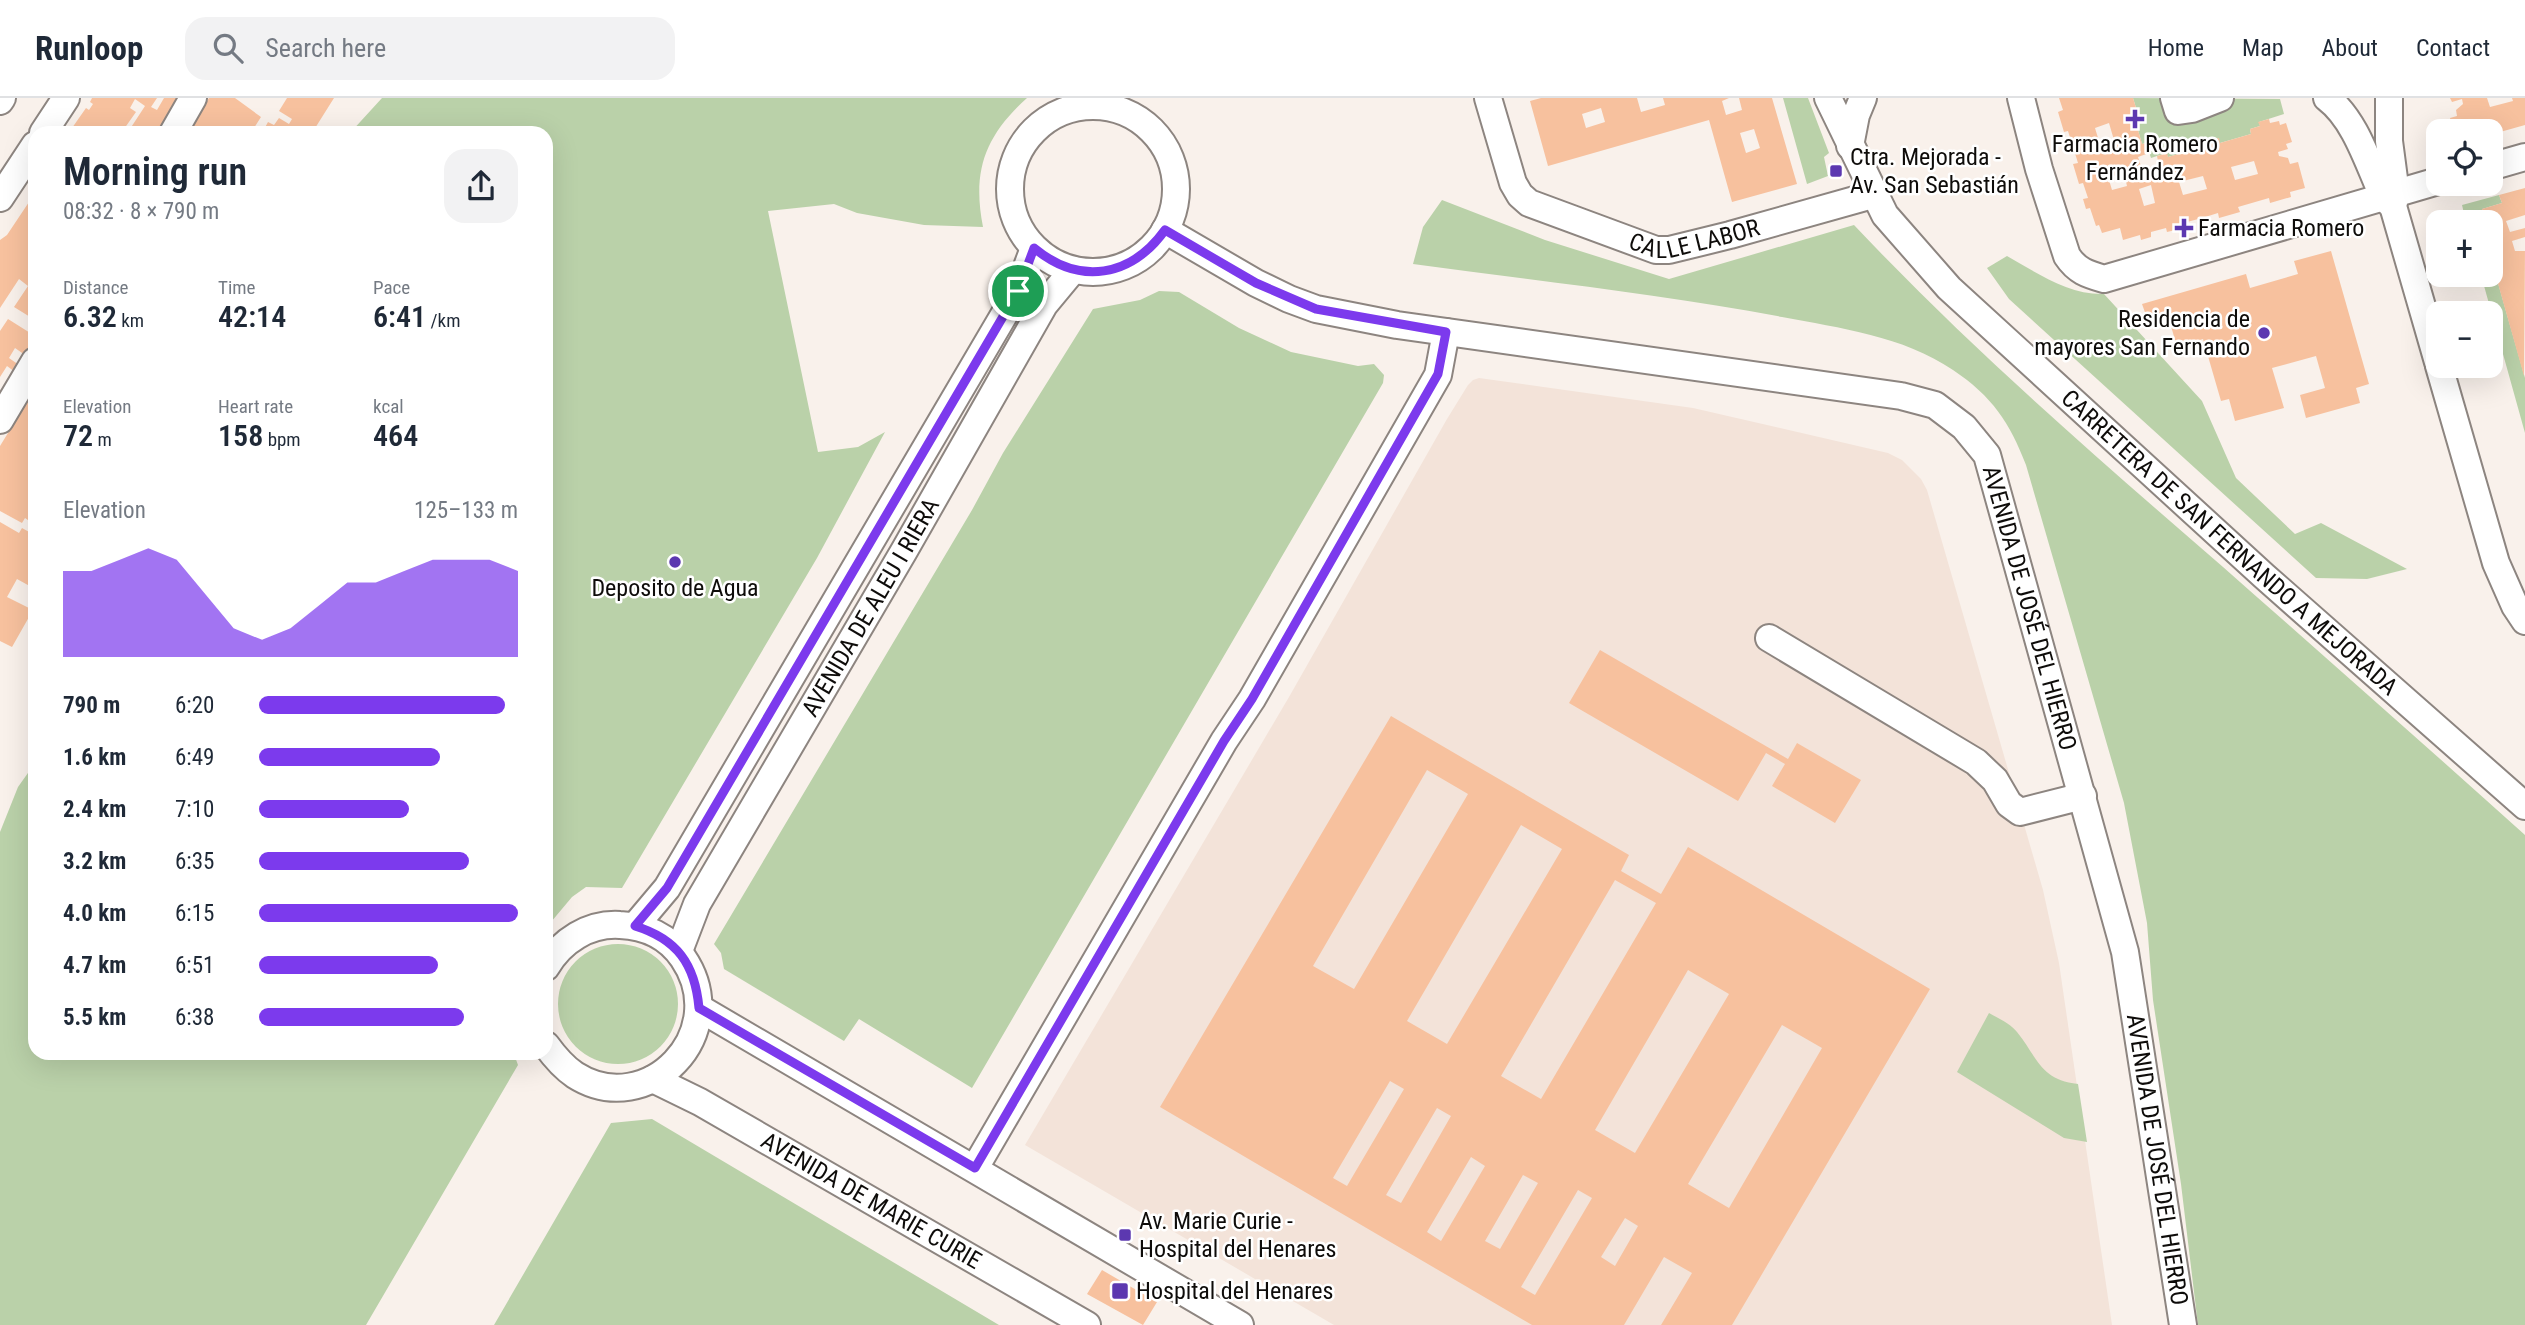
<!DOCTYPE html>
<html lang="en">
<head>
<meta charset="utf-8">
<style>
  body { margin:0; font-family:"Roboto Condensed",sans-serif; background:#f2f2f3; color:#1f2937; height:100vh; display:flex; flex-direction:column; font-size:26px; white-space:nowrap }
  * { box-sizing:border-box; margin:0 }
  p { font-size:23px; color:#747a83 }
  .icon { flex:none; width:38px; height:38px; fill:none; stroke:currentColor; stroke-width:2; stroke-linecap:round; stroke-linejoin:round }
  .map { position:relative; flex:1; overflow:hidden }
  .sheet { position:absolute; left:28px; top:28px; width:525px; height:934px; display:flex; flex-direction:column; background:#fff; border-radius:21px; box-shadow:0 7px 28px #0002 }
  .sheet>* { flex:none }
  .buttons { position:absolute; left:2426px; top:21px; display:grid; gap:14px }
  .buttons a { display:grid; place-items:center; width:77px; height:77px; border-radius:14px; background:#fff; box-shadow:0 7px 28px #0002; font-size:35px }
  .pin { position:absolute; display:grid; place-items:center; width:60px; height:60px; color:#fff; margin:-30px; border:4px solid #fff; border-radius:50%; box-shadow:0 2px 7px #0007 }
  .round { display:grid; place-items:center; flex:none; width:74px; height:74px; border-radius:21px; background:#f2f2f3 }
  .head { display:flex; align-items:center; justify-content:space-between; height:119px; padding:0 35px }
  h1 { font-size:38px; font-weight:600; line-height:52px }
  .figures { display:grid; grid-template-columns:repeat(3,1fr); gap:10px; height:119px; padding:7px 35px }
  .figures div { display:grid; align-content:center }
  .figures b { font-size:30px; font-weight:600 }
  .figures small { font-size:19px; font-weight:400 }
  .figures p { font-size:19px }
  .chart { height:196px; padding:14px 35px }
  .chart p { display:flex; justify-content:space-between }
  .chart svg { width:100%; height:126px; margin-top:7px; fill:#7c3aed; opacity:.7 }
  ul { padding:0 35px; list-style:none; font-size:23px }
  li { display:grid; grid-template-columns:112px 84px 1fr; align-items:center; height:52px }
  li i { height:18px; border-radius:9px; background:#7c3aed }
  header { display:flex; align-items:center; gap:42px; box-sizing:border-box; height:98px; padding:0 35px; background:#fff; border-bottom:2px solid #e0e1e3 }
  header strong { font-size:33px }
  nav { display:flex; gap:38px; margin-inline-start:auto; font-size:24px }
  .search { width:490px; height:63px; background:#f2f2f3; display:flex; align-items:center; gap:18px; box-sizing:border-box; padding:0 24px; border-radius:21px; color:#747a83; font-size:26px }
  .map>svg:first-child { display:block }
  .built { fill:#f3e3d9 }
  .green { fill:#bad1a9 }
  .building { fill:#f7c19e; fill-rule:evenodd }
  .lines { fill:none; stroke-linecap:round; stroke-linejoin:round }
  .minor-casing { stroke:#8d8580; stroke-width:30 }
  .minor { stroke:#fff; stroke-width:26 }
  .route-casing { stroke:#fff; stroke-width:14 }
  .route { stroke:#7c3aed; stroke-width:9 }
  .poi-dot { fill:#5c38b0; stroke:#fff; stroke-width:2.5 }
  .labels { text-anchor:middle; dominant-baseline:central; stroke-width:5; stroke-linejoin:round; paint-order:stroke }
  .poi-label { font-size:24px; fill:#0e0c0a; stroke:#fff; text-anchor:start }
  .street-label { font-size:24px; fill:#0e0c0a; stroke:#fff }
</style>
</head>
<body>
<header>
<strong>Runloop</strong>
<div class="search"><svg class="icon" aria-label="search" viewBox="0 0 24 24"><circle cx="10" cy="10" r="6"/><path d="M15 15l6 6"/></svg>Search here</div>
<nav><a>Home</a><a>Map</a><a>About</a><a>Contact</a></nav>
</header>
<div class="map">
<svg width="2525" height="1227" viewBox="0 0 2525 1227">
  <rect width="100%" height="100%" fill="#f9f1eb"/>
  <!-- built -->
  <path class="built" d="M1479,280l214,30 195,45 14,7 19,19 6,11 89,307 27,93 16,73 53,362h-778l-309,-180 264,-448 158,-278 21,-34 5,-5z"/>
  <!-- green -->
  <path class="green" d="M382,0h645c-42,38 -55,73 -44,129l-59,-2 -67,-12 -23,-9 -66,7 50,241 40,-5 27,-15 -68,126 -195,330 -36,-1 -14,10 -26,31v-795h-196z
    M1783,0h25l21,55 -5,4 4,19 -21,8z
    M2133,0l147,1 4,15 -25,8 1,4 -10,3 1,5 -31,9 -22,1 1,4 -31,9 -2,-4 -15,5 -5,-15 -4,1 -9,-31 4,-2z
    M2499,97l3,8 -20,6 2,8 -4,1 1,4h-15l-4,-17z
    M1442,102l103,40 124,39 185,-54c115,122 242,232 369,342 101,89 202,178 302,268v490h-327l-17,-141 -28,-184 -6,-77 -23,-120 -98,-338c-16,-42 -34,-69 -73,-95 -50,-34 -113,-42 -171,-53 -122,-23 -246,-36 -369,-53l10,-37z
    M2490,157l35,123v55l-44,-158h9z
    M2007,158c30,17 62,39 97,38l98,107 34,77 59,56 26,-11 86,46 -40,10 -51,-1 -307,-279 -22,-31z
    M1159,193l20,1 60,36 52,24 67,14 16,-2 10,11 -1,8 -411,705 -113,-69 -15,22 -120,-72 -3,-16 -7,-9 258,-434 31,-57 90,-144 47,-9z
    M35,665v291h479l4,11 -152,260h-366v-493l18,-45z
    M558 906a60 60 0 1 1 120 0a60 60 0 1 1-120 0Z
    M1989,915c9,5 22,11 28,19 21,26 23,48 61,52l9,58 -23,-4 -107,-66z
    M652,1021l347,206h-505l117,-202z"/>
  <!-- building -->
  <path class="building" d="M92,0h65l-6,9 6,3 7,-12h15l-21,35h-84l1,-2 -3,-3 14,-20 3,2 4,-6 -3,-2zM135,1l10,7 -17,26 -4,-3 12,-17 -6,-4z
    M209,0h26l26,19 -9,14 3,2h-69z
    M287,0h47l-22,35h-50l6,-11 6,3 5,-7 10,6 3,-5 -13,-8z
    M1541,0h96l4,14 24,-7 -2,-7h66l-7,3 4,14 16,-5 -3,-12h33l25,86 -65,18 -23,-82 -161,46 -18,-65zM1601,10l4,14 -19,6 -4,-14zM1754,31l6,19 -14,5 -6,-20z
    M2059,0h74l4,13 -4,2 9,31 4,-1 3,10 -11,4 6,18 7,-2 -1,-5 9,-2 -2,-10 10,-3 1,4 31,-9 -1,-4 21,-6 1,5 31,-9 -1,-5 10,-3 -2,-4 11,-3 1,4 9,-2 1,4 6,-2 6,19 -6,2 2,5 -10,3 1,4 9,2 2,6 8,-2 7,26 -15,4 1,5 -21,6 -1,-5 -31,9 2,5 -21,6 -1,-5 -16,5 -15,4 1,5 -21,5 -1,-4 -15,4v5l-10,3 -1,-5 -17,5 -3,-12 -18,5 -3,-8 -3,1 -6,-18 -4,1 -3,-10 5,-1 -5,-15 -4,1 -6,-20 5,-1 -10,-32 -4,1 -6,-20 5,-2zM2109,25l7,24 -14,4 -7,-23zM2254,63l4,13 -23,6 -4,-13zM2124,75l3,13 -15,4 -3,-10 5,-1 -1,-3zM2203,78l4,13 -24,6 -4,-13zM2151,87l4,18 -11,3 -5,-17z
    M2450,0h37l3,9 23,-6 -1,-3h13v27l-32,9 2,5 -5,1v-9h-37l-3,-13 7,-2 -1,-6 7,-6 -1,-5 -10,3z
    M2525,90v27l-19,6 4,11 15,-4v9l-13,4 3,10h10l-1,125 -34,-121v-33h-9l-1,-4 4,-1 -2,-8 20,-6 -3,-8z
    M35,95v127l-21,-13 14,-21 -9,-7 -19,29v-68l7,-5z
    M2331,153l38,133 -13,4 4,15 -54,15 -6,-23 25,-7 -9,-32 -44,12 12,40 -49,13 -6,-22 -8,2 -18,-62 -26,8 -6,-21 -4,1 -2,-6 -11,3 -3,-7 -4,1 -5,-14 104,-30 4,14 48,-14 -4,-13z
    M8,221l27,17v4l-10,15 -10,-7 -6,10 10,7 -4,7 -8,-6 -7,11v-46z
    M35,291v47l-4,7 4,2 -3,8 3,2v70l-10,-7 -3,5 -22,-12v-65z
    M0,424l19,11 3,-5 9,5 4,-8v64l-18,-10 -10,18 26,13 -21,37 -12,-6z
    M1600,552l188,109 9,-16 64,37 -26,43 -63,-37 13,-22 -19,-11 -28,48 -169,-98z
    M1391,618l238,139 -8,16 40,23 27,-47 242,142 -198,336h-71l31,-52 -28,-16 -40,68h-92l-372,-218zM1427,672l41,24 -114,195 -41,-23zM1521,727l41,24 -115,195 -40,-23zM1615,782l41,23 -115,196 -40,-23zM1688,872l41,24 -94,159 -40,-23zM1782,927l40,23 -93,160 -41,-24zM1390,983l14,8 -57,97 -14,-8zM1437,1010l14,8 -50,87 -15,-8zM1471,1059l14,9 -44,75 -14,-9zM1523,1077l15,8 -38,66 -15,-8zM1578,1092l14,8 -57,97 -14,-8zM1625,1120l13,8 -23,40 -14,-9z
    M1102,1172l55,32 -14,23 -56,-31z"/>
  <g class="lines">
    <!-- minor casing -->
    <g class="minor-casing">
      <g id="minor">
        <path id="s1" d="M1488,0l25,85 7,12 9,8 127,47h13l61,-15 146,-41"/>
        <path id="s2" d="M1828,0l57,117 64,73 315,288 261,230"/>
        <path d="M2021,0l18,71 28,87c10,15 20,18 37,23l334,-98"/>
        <path d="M2174,0l4,13 14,-2 28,-11"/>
        <path d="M2327,0c29,22 42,68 57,100l9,8"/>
        <path d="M2389,0v43l7,53 -3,12 45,156"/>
        <path d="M0,3l2,-3"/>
        <circle cx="1093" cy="91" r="83"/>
        <path d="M43,35l23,-35"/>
        <path d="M173,35l20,-35"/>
        <path d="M1850,48l6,-31 7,-17"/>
        <path d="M2490,69l35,-10"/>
        <path d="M0,100l35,-53"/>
        <path id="s3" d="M1165,132l91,53 33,16 27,10 81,16 504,71 34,9 29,22 23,28 138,497 58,373"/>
        <path d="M2439,268l57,197 19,43 10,15"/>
        <path d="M0,322l35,-59"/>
        <path d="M1769,540l207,124 19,18 14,24 11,8 63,-16"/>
        <path d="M635,828l32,-38 351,-597 16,-43"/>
        <path id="s4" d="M679,853l18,-47 207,-353 140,-246 29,-35"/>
        <path d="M546,869c15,-26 43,-44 74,-42 25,1 48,11 63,33 51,75 -36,163 -108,117 -12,-8 -21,-19 -29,-30"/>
        <path d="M699,910l541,317"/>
        <path id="s5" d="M653,981l47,23 387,223"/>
        <path d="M975,1070l249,-427 28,-42 186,-324 8,-43"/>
      </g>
    </g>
    <!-- minor -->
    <use href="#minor" class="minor"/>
  </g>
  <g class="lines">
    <!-- route casing -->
    <g class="route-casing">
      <path id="route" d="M1165,132l91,53 60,26 130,23 -8,42 -186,325 -28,42 -249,427 -276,-160c-4,-44 -22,-69 -64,-82l32,-38 351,-597 16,-43c46,38 97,29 131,-18z"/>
    </g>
    <!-- route -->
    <use href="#route" class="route"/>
  </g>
  <!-- markers -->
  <g class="poi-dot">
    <path d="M2131.5 10.5h7v7h7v7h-7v7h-7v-7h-7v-7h7z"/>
    <rect x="1829" y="66" width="14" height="14" rx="3.5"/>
    <path d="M2180.5 119.5h7v7h7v7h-7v7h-7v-7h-7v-7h7z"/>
    <circle cx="2264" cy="235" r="7"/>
    <circle cx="675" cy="464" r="7"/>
    <rect x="1118" y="1130" width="14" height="14" rx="3.5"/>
    <rect x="1111" y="1184" width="18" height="18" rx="3.5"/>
  </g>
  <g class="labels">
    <!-- poi labels -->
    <g class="poi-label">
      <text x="2135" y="46" text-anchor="middle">Farmacia Romero<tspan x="2135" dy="28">Fernández</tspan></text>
      <text x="1850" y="59">Ctra. Mejorada -<tspan x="1850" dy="28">Av. San Sebastián</tspan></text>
      <text x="2198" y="130">Farmacia Romero</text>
      <text x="2250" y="221" text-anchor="end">Residencia de<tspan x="2250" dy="28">mayores San Fernando</tspan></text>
      <text x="675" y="490" text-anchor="middle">Deposito de Agua</text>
      <text x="1139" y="1123">Av. Marie Curie -<tspan x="1139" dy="28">Hospital del Henares</tspan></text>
      <text x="1136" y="1193">Hospital del Henares</text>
    </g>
    <!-- street labels -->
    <g class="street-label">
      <text stroke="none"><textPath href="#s1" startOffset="289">CALLE LABOR</textPath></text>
      <text stroke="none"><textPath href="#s2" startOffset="606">CARRETERA DE SAN FERNANDO A MEJORADA</textPath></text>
      <text stroke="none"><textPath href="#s4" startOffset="394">AVENIDA DE ALEU I RIERA</textPath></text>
      <text stroke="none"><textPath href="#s3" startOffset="1029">AVENIDA DE JOSÉ DEL HIERRO</textPath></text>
      <text stroke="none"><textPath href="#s3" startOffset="1596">AVENIDA DE JOSÉ DEL HIERRO</textPath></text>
      <text stroke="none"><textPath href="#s5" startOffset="250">AVENIDA DE MARIE CURIE</textPath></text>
    </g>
  </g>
</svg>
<div class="buttons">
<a><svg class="icon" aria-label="locate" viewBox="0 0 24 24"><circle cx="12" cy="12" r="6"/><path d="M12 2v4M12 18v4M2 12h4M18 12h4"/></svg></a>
<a>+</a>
<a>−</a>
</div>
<div class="pin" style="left:1018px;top:193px;background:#1e9e55"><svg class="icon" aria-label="arrive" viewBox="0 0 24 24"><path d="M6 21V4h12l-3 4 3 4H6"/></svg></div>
<section class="sheet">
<div class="head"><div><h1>Morning run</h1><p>08:32 · 8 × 790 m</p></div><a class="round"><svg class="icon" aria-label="share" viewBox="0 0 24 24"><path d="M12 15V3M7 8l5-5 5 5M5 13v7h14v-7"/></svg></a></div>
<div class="figures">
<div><p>Distance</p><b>6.32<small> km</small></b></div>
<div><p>Time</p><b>42:14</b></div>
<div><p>Pace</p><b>6:41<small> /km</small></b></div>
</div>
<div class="figures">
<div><p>Elevation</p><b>72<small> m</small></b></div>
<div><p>Heart rate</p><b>158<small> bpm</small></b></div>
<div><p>kcal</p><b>464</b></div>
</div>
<div class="chart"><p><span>Elevation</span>125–133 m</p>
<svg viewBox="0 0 160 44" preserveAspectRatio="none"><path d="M0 44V14L10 14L20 10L30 6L40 10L50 22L60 34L70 38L80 34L90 26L100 18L110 18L120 14L130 10L140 10L150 10L160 14V44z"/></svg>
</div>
<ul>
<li><b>790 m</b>6:20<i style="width:95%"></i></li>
<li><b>1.6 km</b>6:49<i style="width:70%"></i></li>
<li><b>2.4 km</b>7:10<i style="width:58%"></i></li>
<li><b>3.2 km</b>6:35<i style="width:81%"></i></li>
<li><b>4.0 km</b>6:15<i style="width:100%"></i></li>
<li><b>4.7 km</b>6:51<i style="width:69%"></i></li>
<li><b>5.5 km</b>6:38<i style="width:79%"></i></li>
</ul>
</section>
</div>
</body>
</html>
